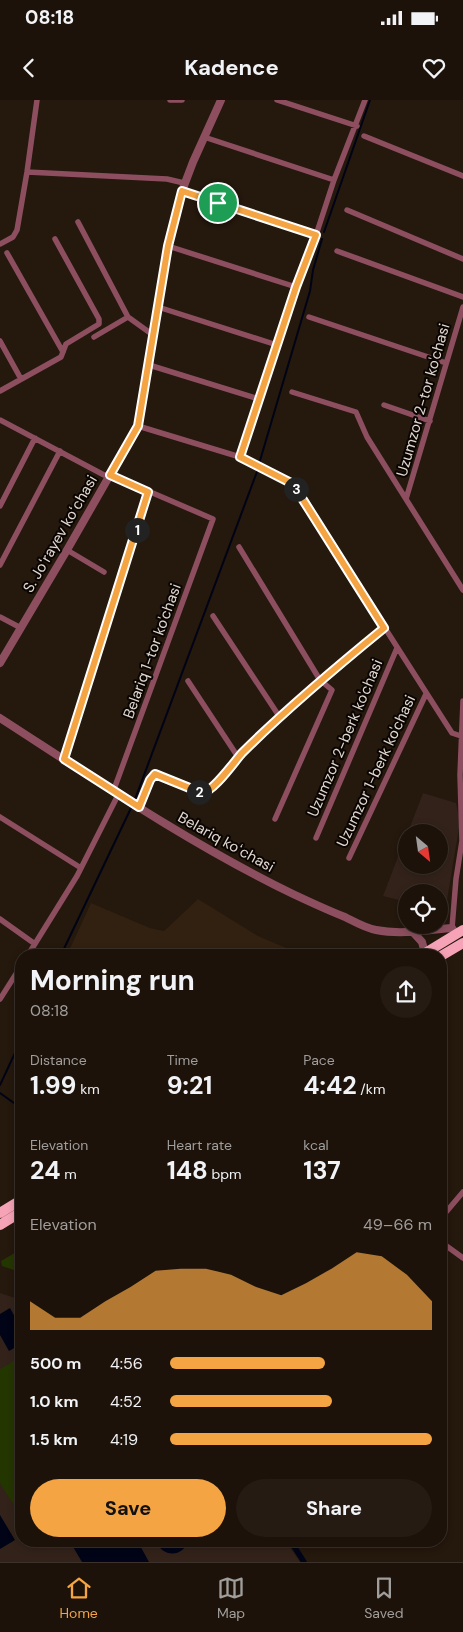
<!DOCTYPE html>
<html lang="en">
<head>
<meta charset="utf-8">
<style>
  body { margin:0; font-family:"DM Sans",sans-serif; background:#251b13; color:#f1f3f6; height:100vh; display:flex; flex-direction:column; font-size:19px; white-space:nowrap }
  * { box-sizing:border-box; margin:0 }
  p { font-size:16px; color:#a09e9c }
  .icon { flex:none; width:28px; height:28px; fill:none; stroke:currentColor; stroke-width:2; stroke-linecap:round; stroke-linejoin:round }
  .map { position:relative; flex:1; overflow:hidden }
  .drawer { position:absolute; left:15px; top:849px; width:432px; height:598px; display:flex; flex-direction:column; background:#1c120a; border-radius:20px; box-shadow:0 2px 8px #0003,0 0 0 1px #3a322b }
  .drawer>* { flex:none }
  .needle { width:32px; rotate:151deg }
  .fabs { position:absolute; left:398px; top:724px; display:grid; gap:10px }
  .fabs a { display:grid; place-items:center; width:50px; height:50px; border-radius:50%; background:#1c120a; box-shadow:0 2px 8px #0003,0 0 0 1px #3a322b; font-size:25px }
  .pin { position:absolute; display:grid; place-items:center; width:42px; height:42px; color:#fff; margin:-21px; border:2px solid #fff; border-radius:50%; box-shadow:0 1px 5px #0007 }
  .km { position:absolute; width:25px; height:25px; margin:-12px; border-radius:50%; background:#222; color:#fff; font-size:14px; line-height:25px; text-align:center }
  .round { display:grid; place-items:center; flex:none; width:52px; height:52px; border-radius:26px; background:#251b13 }
  .summary { display:flex; align-items:center; justify-content:space-between; height:85px; padding:0 15px }
  h1 { font-size:28px; font-weight:700; line-height:38px }
  .metrics { display:grid; grid-template-columns:repeat(3,1fr); gap:8px; height:85px; padding:5px 15px }
  .metrics div { display:grid; align-content:center }
  .metrics b { font-size:25px; font-weight:700 }
  .metrics small { font-size:14px; font-weight:400 }
  .metrics p { font-size:14px }
  .chart { height:140px; padding:10px 15px }
  .chart p { display:flex; justify-content:space-between }
  .chart svg { width:100%; height:90px; margin-top:5px; fill:#f4a443; opacity:.7 }
  .primary-button { display:flex; gap:10px; margin-top:auto; padding:10px 15px }
  .primary-button a { flex:1; height:58px; border-radius:30px; background:#f4a443; color:#111; font-size:20px; font-weight:700; line-height:58px; text-align:center }
  .primary-button a+a { background:#251b13; color:#f1f3f6 }
  ul { padding:0 15px; list-style:none; font-size:16px }
  li { display:grid; grid-template-columns:80px 60px 1fr; align-items:center; height:38px }
  li i { height:12px; border-radius:6px; background:#f4a443 }
  .status { display:flex; justify-content:space-between; align-items:center; height:35px; padding:0 25px; background:#1c120a; direction:ltr }
  .status svg { height:14px; fill:currentColor }
  header { display:flex; justify-content:space-between; align-items:center; height:65px; padding:0 15px; background:#1c120a; font-size:22px; font-weight:700 }
  .dock { display:flex; justify-content:space-around; align-items:center; height:70px; border-top:1px solid #3a322b; background:#1c120a; font-size:14px; color:#a09e9c }
  .dock a { display:grid; justify-items:center; gap:2px }
  .dock .current { color:#f4a443 }
  .map>svg:first-child { display:block }
  .built { fill:#322010 }
  .industrial { fill:#32221a }
  .green { fill:#243600 }
  .water { fill:#000416 }
  .lines { fill:none; stroke-linecap:round; stroke-linejoin:round }
  .stream { stroke:#000416; stroke-width:2 }
  .canal { stroke:#000416; stroke-width:5.5 }
  .minor { stroke:#8d4f60; stroke-width:5.5 }
  .tertiary { stroke:#8d4f60; stroke-width:8 }
  .trunk { stroke:#f6a3b8; stroke-width:10 }
  .route-casing { stroke:#fff; stroke-width:10 }
  .route { stroke:#f4a443; stroke-width:6 }
  .labels { text-anchor:middle; dominant-baseline:central; stroke-width:4; stroke-linejoin:round; paint-order:stroke }
  .street-label { font-size:15px; fill:#e1d8d0; stroke:#0a0502 }
</style>
</head>
<body>
<div class="status"><b>08:18</b><svg viewBox="0 0 49 12"><path d="M0 12V9h3v3zM5 12V6h3v6zM10 12V3h3v9zM15 12V0h3v12zM26 1h20v11H26zM47 4h2v5h-2z"/></svg></div>
<header><svg class="icon" aria-label="back" viewBox="0 0 24 24"><path d="M15 5l-7 7 7 7"/></svg>Kadence<svg class="icon" aria-label="heart" viewBox="0 0 24 24"><path d="M12 20l-8-8c-3-5 5-10 8-4 3-6 11-1 8 4z"/></svg></header>
<div class="map">
<svg width="463" height="1462" viewBox="0 0 463 1462">
  <rect width="100%" height="100%" fill="#25180d"/>
  <!-- built -->
  <path class="built" d="M198,799l60,37 45,19h-236l24,-52 59,25 14,3z"/>
  <!-- industrial -->
  <path class="industrial" d="M423,693l33,10 4,19 -16,96 -5,1v-27h-33v10l-23,-6 23,-60v29h33v-33h-31z
    M0,1193l21,7v240h264l15,22h-300z"/>
  <!-- green -->
  <path class="green" d="M18,1151h3v17l-4,3 -15,-5 -1,-5z
    M21,1254v162l-21,-33v-114l11,-6z"/>
  <!-- water -->
  <path class="water" d="M10,1208l11,20v16l-12,7 -9,-16v-21z
    M0,1415l15,25 -15,9z
    M69,1440h68l12,22h-67z
    M156,1440h32c-4,18 -27,18 -32,0z"/>
  <g class="lines">
    <!-- stream -->
    <path class="stream" d="M324,132l46,-132
      M259,364l51,-173 3,-21 9,-31
      M134,702l124,-333
      M61,855l71,-149
      M0,985l21,-45
      M0,993l21,15"/>
    <!-- canal -->
    <path class="canal" d="M290,1440l14,22"/>
    <!-- minor -->
    <path class="minor" d="M170,0h12
      M277,0l80,26
      M364,36l99,40
      M204,37l130,43
      M27,72l140,7 17,4
      M182,91l134,44
      M347,110l116,49
      M78,122l50,95 25,18
      M0,144l13,-7 4,-7 10,-58 10,-72
      M168,146l128,41
      M337,151l126,46
      M7,153l56,99
      M158,207l119,38
      M309,217l137,46
      M94,237l34,-20
      M0,241l21,38
      M149,265l110,34
      M0,291l61,-34 5,-13 33,-20v-5l-44,-80
      M292,292l64,20 11,25 96,153
      M384,305l46,16
      M0,320l104,55h7l102,44 -100,273
      M138,326l102,31 53,27 159,249 9,3
      M240,357l56,-170 20,-52 18,-55 31,-80
      M406,399l57,-192
      M0,406l35,-68
      M239,447l81,133 12,10 -57,129
      M67,450l37,22
      M0,465l60,-114
      M213,516l66,100
      M0,517l21,11
      M188,581l50,76
      M64,659l85,-267
      M139,707l11,-27 5,-6 47,19c11,-1 31,-31 40,-40 45,-45 93,-85 142,-125
      M0,717l81,51
      M316,738l81,-190
      M349,758l77,-164
      M0,819l35,25
      M452,828l4,-49 6,-38 -2,-66 3,-74
      M28,855l49,-79 41,-81
      M0,899l21,-33
      M441,1118l22,-26
      M441,1142l22,16"/>
    <!-- tertiary -->
    <path class="tertiary" d="M0,563l67,-113 71,-124 30,-180 14,-55 11,-29 28,-62
      M0,618c96,62 190,126 293,176 17,8 34,16 52,23 10,5 20,11 31,13 25,5 52,0 76,-2l4,6
      M412,831l10,11 3,11"/>
    <!-- trunk -->
    <path class="trunk" d="M422,855l41,-25
      M441,856l22,-13
      M0,1113l21,-13
      M0,1125l21,-13"/>
  </g>
  <g class="lines">
    <!-- route casing -->
    <g class="route-casing">
      <path id="route" d="M182,91l134,44 -20,52 -56,170 53,27 91,144c-49,40 -97,80 -142,125 -8,9 -29,39 -40,40l-47,-19 -5,6 -11,27 -75,-48 84,-267 -38,-17 28,-49 30,-180z"/>
    </g>
    <!-- route -->
    <use href="#route" class="route"/>
  </g>
  <g class="labels">
    <!-- street labels -->
    <g class="street-label">
      <text transform="translate(423 300) rotate(-74)">Uzumzor 2-tor ko'chasi</text>
      <text transform="translate(60 434) rotate(-60)">S. Joʻrayev koʻchasi</text>
      <text transform="translate(152 551) rotate(-70)">Belariq 1-tor ko'chasi</text>
      <text transform="translate(345 638) rotate(-67)">Uzumzor 2-berk ko'chasi</text>
      <text transform="translate(376 671) rotate(-65)">Uzumzor 1-berk ko'chasi</text>
      <text transform="translate(226 742) rotate(29)">Belariq koʻchasi</text>
    </g>
  </g>
</svg>
<div class="fabs">
<a><svg class="needle" viewBox="-14 -14 28 28"><path d="M0-13l5 13h-10z" fill="#e53935"/><path d="M0 13l5-13h-10z" fill="#a09e9c"/></svg></a>
<a><svg class="icon" aria-label="locate" viewBox="0 0 24 24"><circle cx="12" cy="12" r="6"/><path d="M12 2v4M12 18v4M2 12h4M18 12h4"/></svg></a>
</div>
<div class="pin" style="left:218px;top:103px;background:#1e9e55"><svg class="icon" aria-label="arrive" viewBox="0 0 24 24"><path d="M6 21V4h12l-3 4 3 4H6"/></svg></div>
<b class="km" style="left:137px;top:430px">1</b>
<b class="km" style="left:199px;top:692px">2</b>
<b class="km" style="left:296px;top:389px">3</b>
<section class="drawer">
<div class="summary"><div><h1>Morning run</h1><p>08:18</p></div><a class="round"><svg class="icon" aria-label="share" viewBox="0 0 24 24"><path d="M12 15V3M7 8l5-5 5 5M5 13v7h14v-7"/></svg></a></div>
<div class="metrics">
<div><p>Distance</p><b>1.99<small> km</small></b></div>
<div><p>Time</p><b>9:21</b></div>
<div><p>Pace</p><b>4:42<small> /km</small></b></div>
</div>
<div class="metrics">
<div><p>Elevation</p><b>24<small> m</small></b></div>
<div><p>Heart rate</p><b>148<small> bpm</small></b></div>
<div><p>kcal</p><b>137</b></div>
</div>
<div class="chart"><p><span>Elevation</span>49–66 m</p>
<svg viewBox="0 0 160 44" preserveAspectRatio="none"><path d="M0 44V30L10 38L20 38L30 30L40 23L50 15L60 14L70 14L80 17L90 23L100 27L110 21L120 14L130 6L140 8L150 17L160 30V44z"/></svg>
</div>
<ul>
<li><b>500 m</b>4:56<i style="width:59%"></i></li>
<li><b>1.0 km</b>4:52<i style="width:62%"></i></li>
<li><b>1.5 km</b>4:19<i style="width:100%"></i></li>
</ul>
<div class="primary-button"><a>Save</a><a>Share</a></div>
</section>
</div>
<nav class="dock">
<a class="current"><svg class="icon" aria-label="home" viewBox="0 0 24 24"><path d="M3 11l9-7 9 7M6 9v11h12V9"/></svg>Home</a>
<a><svg class="icon" aria-label="map" viewBox="0 0 24 24"><path d="M3 6l6-2 6 2 6-2v14l-6 2-6-2-6 2zM9 4v14M15 6v14"/></svg>Map</a>
<a><svg class="icon" aria-label="saved" viewBox="0 0 24 24"><path d="M7 4h10v16l-5-4-5 4z"/></svg>Saved</a>
</nav>
</body>
</html>
